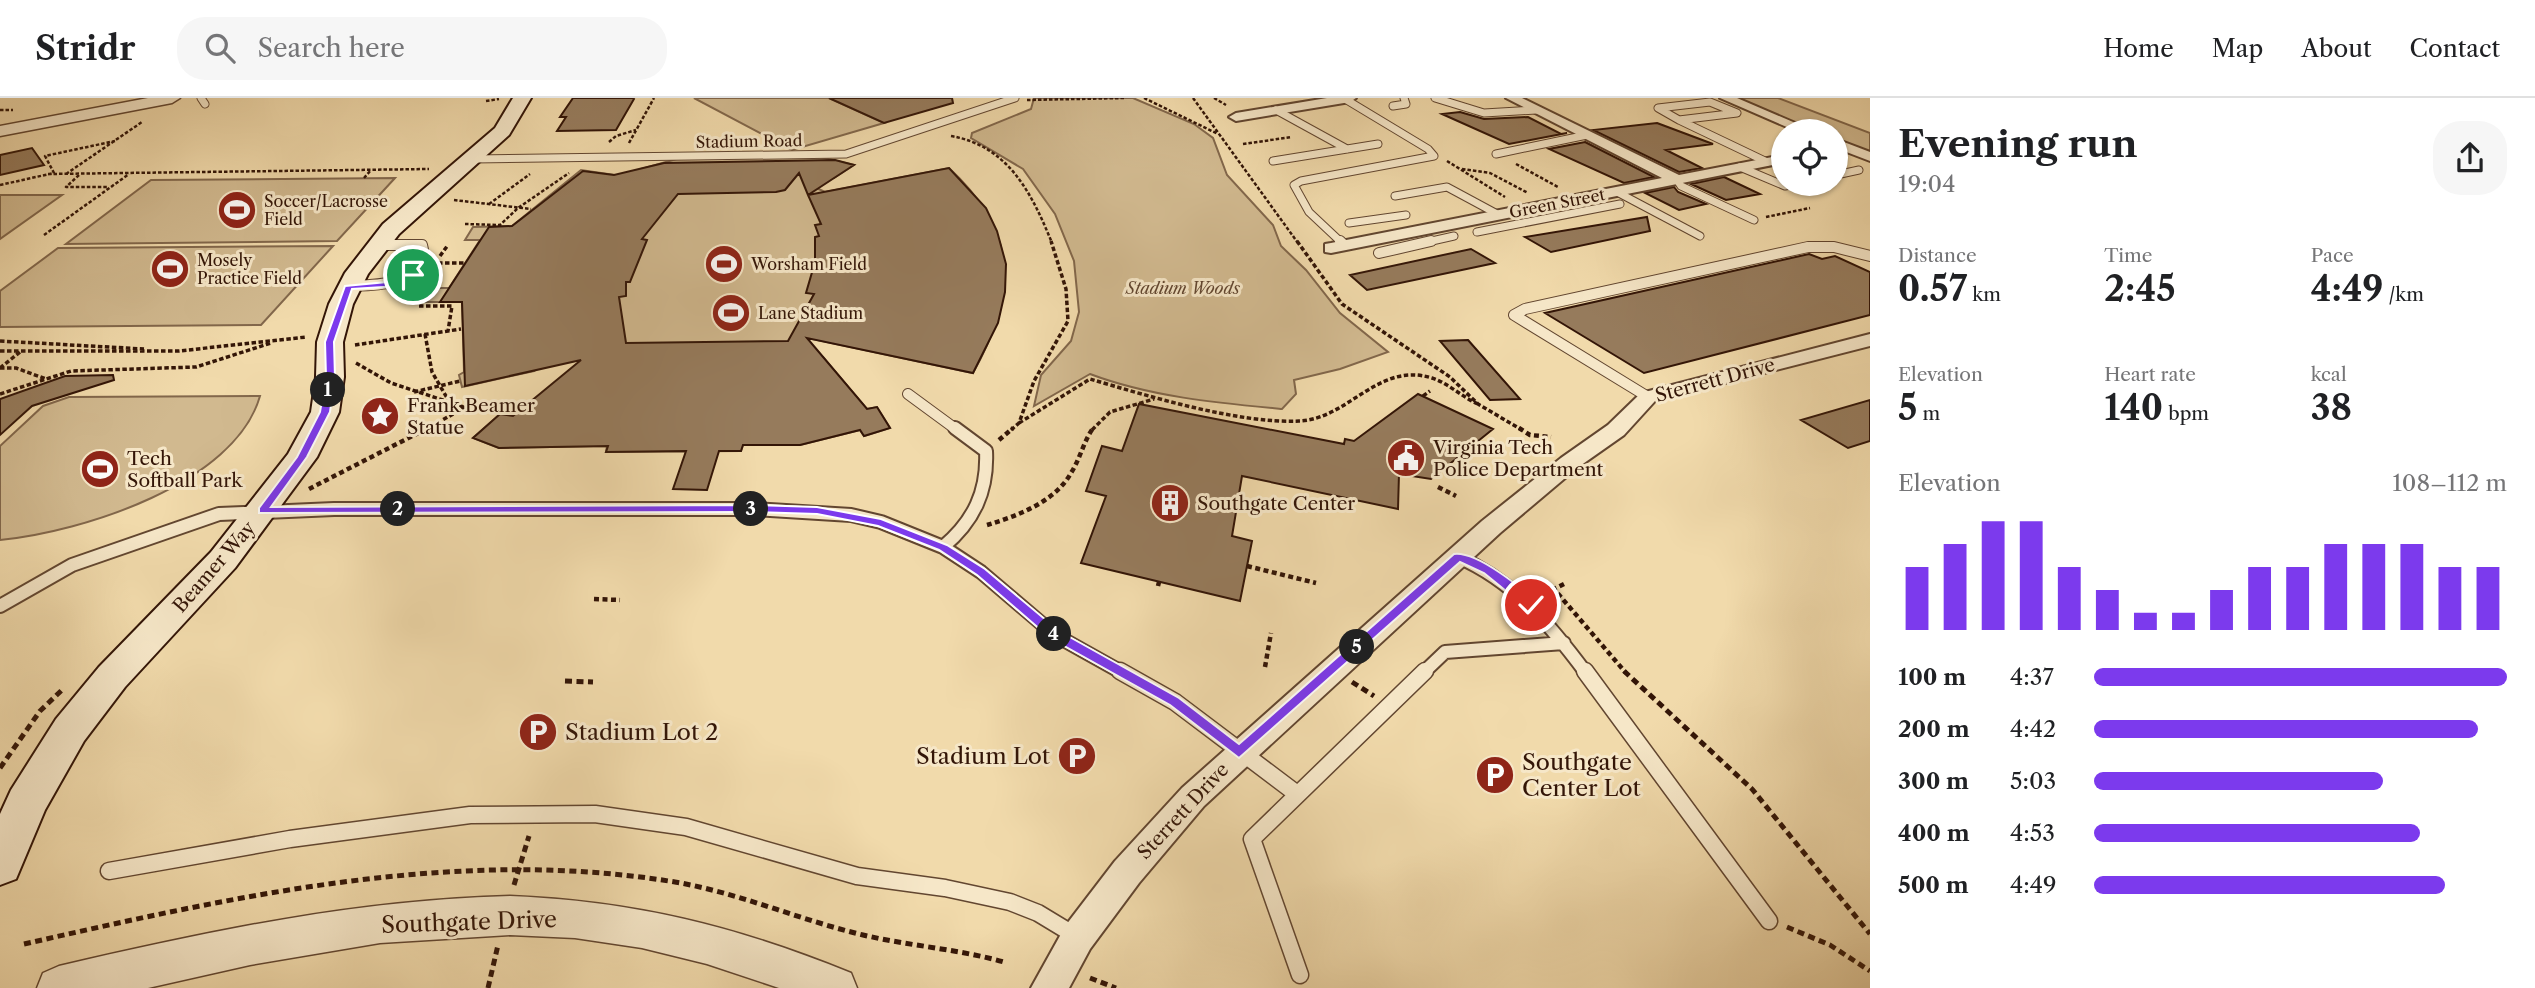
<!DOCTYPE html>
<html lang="en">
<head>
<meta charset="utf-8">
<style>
  body { margin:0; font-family:"Libre Caslon Text",serif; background:#f6f6f6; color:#202124; height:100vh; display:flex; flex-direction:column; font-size:26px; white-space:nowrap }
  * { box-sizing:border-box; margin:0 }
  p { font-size:23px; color:#757577 }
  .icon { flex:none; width:38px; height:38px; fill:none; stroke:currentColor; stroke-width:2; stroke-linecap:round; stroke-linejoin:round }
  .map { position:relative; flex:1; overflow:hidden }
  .drawer { display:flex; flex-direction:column; background:#fff; width:665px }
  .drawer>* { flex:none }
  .buttons { position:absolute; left:1771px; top:21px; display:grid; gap:14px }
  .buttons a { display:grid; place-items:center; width:77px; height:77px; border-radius:50%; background:#fff; box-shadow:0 2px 5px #0004; font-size:35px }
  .pin { position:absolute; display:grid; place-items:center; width:60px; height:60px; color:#fff; margin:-30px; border:4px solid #fff; border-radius:50%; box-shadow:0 2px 7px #0007 }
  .km { position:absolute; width:35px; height:35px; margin:-18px; border-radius:50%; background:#222; color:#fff; font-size:19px; line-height:35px; text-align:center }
  .round { display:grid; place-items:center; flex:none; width:74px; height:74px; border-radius:28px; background:#f6f6f6 }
  .overview { display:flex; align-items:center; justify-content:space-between; height:119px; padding:0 28px }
  h1 { font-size:38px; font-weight:700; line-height:52px }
  .metrics { display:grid; grid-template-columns:repeat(3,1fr); gap:10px; height:119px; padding:7px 28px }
  .metrics div { display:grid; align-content:center }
  .metrics b { font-size:35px; font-weight:700 }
  .metrics small { font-size:19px; font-weight:400 }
  .metrics p { font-size:19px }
  .chart { height:196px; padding:14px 28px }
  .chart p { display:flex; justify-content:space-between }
  .chart svg { width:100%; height:126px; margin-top:7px; stroke:#7c3aed; stroke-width:6 }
  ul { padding:0 28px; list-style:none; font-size:23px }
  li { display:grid; grid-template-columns:112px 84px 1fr; align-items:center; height:52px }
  li i { height:18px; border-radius:9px; background:#7c3aed }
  header { display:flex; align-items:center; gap:42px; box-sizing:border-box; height:98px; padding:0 35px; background:#fff; border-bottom:2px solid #e0e0e0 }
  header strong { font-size:33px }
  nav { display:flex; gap:38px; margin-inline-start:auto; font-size:24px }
  .search { width:490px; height:63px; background:#f6f6f6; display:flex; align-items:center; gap:18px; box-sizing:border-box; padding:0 24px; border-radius:28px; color:#757577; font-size:26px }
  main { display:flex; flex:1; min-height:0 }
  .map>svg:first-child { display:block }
  .green { fill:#d1b98f; stroke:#82674b; stroke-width:2 }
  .building { fill:#967b5c; stroke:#331507; stroke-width:2 }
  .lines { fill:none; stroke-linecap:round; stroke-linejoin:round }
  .service-far3-casing { stroke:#624630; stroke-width:9 }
  .service-far2-casing { stroke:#624630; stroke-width:12 }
  .service-far1-casing { stroke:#624630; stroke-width:16 }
  .service-casing { stroke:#624630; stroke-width:19 }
  .minor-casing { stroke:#624630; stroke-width:4 }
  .tertiary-casing { stroke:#624630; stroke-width:3 }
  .secondary-casing { stroke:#331507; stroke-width:4 }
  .path-far3 { stroke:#331507; stroke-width:2.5; stroke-dasharray:3.5 2; stroke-linecap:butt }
  .path-far2 { stroke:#331507; stroke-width:3.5; stroke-dasharray:4.5 2.5; stroke-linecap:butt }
  .path-far1 { stroke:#331507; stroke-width:4.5; stroke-dasharray:5 3.5; stroke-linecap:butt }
  .path { stroke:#331507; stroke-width:5; stroke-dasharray:7 4.5; stroke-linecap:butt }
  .service-far3 { stroke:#f6e7c8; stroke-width:7 }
  .service-far2 { stroke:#f6e7c8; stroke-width:10 }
  .service-far1 { stroke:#f6e7c8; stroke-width:12 }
  .service { stroke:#f6e7c8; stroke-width:16 }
  .minor { fill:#f6e7c8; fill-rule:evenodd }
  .tertiary { fill:#f6e7c8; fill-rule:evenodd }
  .secondary { fill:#f6e7c8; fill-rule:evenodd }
  .route { fill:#7c3aed; stroke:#fff; stroke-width:2 }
  .labels { text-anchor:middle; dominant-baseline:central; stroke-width:6; stroke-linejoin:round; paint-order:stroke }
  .far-street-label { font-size:16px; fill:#331507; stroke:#f6e7c8 }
  .far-poi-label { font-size:16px; fill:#331507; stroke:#f6e7c8; text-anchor:start }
  .far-park-label { font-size:16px; font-style:italic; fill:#624630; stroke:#f6e7c8 }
  .street-label { font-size:19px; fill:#331507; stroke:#f6e7c8 }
  .poi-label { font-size:19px; fill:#331507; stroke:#f6e7c8; text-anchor:start }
  .near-poi-label { font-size:23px; fill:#331507; stroke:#f6e7c8; text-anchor:start }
  .near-street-label { font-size:23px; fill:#331507; stroke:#f6e7c8 }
</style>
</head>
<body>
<header>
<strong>Stridr</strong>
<div class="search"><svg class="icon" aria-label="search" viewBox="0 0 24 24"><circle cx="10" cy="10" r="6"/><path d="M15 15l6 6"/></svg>Search here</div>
<nav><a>Home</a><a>Map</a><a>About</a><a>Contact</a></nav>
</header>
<main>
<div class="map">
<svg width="1870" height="890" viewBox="0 0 1870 890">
  <rect width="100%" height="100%" fill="#f1daab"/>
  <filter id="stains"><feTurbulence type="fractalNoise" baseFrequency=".00286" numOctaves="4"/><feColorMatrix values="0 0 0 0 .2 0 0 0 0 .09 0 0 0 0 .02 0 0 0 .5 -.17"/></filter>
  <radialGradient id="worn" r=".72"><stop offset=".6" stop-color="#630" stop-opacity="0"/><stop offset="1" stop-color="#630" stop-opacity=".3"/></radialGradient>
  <!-- green -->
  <path class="green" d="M694,0h135l55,25 -92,27z
    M1034,0h99l61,26 19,14 14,37 46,50 8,21 25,24 34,43 48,39 -48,17 -46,11 2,14 -14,15c-64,-6 -131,-12 -192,-35l-56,32 7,-31 30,-34 8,-29 -5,-51 -19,-47 -32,-45 -52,-31 1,-5 59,-24z
    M1734,0h44l92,35v21l-34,-14v-9h-21z
    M820,59l34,8 -20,13 -11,-3 -13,10 15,7 124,-24c70,65 69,125 24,205l-165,-35 -14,10 9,13 20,-4 44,52 10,-2 13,21 -26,8 -4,-6 -60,15h-57l-2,6 -135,1 1,-6 -108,2 -26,-10 27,-24 13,2 101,-66 -86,12 6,9 -72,16 -3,-12 5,-3 -2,-70h-40l11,-14h16l31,-48h-15l8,-13 39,-1 69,-56 75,11 -15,-12 39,-11z
    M395,80l-58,63 -271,3 85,-64z
    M0,97h62l-62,44z
    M333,148l-72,79 -261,2v-36l58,-43z
    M260,298c-25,88 -178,136 -260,144v-94l43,-40 26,-9z"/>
  <!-- building -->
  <path class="building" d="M573,0h60l1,1 -18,31 -59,1 9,-14h-6z
    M829,0h123l1,5 -69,20z
    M1460,14l24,7 44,-2 33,17 6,-1 -58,11 -67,-30z
    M1657,25l56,21 -47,6 36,18 -23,4 -86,-42z
    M1585,44l69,35 -30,6 -75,-34z
    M32,50l12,17 -44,10v-20z
    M835,62l19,5 -46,30 -9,-22 -14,17 -9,2 -98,2 -36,45 5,1 -17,42h-4v14l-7,1 7,46 162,-2 26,-47 -8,-1 9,-31v-25l4,-1 -4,-11 6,-1 -13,-29 141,-27 37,40 11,23 9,33 -1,28 -7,31 -25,50 -166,-35 60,71 10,-2 13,21 -26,8 -4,-6 -60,15h-57l-2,6h-22l-12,39 -34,-1 13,-38 -80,1 2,-6 -109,2 -26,-10 27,-24 13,2 68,-56 -116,26 -3,-84h-22l49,-75 23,-1 71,-55 31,4 50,-12z
    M1724,79l36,17 -34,6 -35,-16z
    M1674,89l4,5 28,12 -27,6 -34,-17z
    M1647,119l3,14 -99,21 -26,-15z
    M1471,151l24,14 -128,27 -17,-15z
    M1809,156l13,5 13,-3 35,16v43l-226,58 -99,-60z
    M1468,242l52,59 -30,1 -50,-59z
    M113,277l1,5 -82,26 -32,29v-36l65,-23z
    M1418,296l75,35 -62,50 -32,-5 -1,35 -156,-33 -10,60 20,5 -12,60 -159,-38 25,-67 -20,-5 16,-45 20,5 17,-47 205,40 1,-5 9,2z
    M1870,302v41l-22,7 -47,-28z"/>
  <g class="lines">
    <!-- service-far3 casing -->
    <g class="service-far3-casing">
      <path id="service-far3" d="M201,0l4,6
        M1435,0l49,15 52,-3
        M1710,4l27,11 -58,7 -21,-12z
        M1393,8l13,-2 -2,-6
        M1276,12l71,39
        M1679,22l88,42
        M1496,56l91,-19
        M474,61l372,-5 169,-56
        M1273,63l105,-17
        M1740,69l45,19 11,-2
        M1836,77l23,-5
        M1677,82l4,6 73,34
        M1617,94l83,44
        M1395,98l52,-9 52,28
        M1349,125l57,-8
        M1477,134l143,-28
        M1342,145l-33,-31 -15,-27 7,-4 133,-25 -6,-7 -83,-50
        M1423,145l31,-7"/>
    </g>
    <!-- service-far2 casing -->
    <g class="service-far2-casing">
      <path id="service-far2" d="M1340,143l4,4
        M1379,155l52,-12
        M349,188c31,-1 57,0 76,-27l-3,-14h-45
        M908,296l49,36
        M1648,299l-134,-82 11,-6 283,-62h26l36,9"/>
    </g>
    <!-- service-far1 casing -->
    <g class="service-far1-casing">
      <path id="service-far1" d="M943,449c31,-26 45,-56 43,-96l-31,-23
        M1458,459c56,24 93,69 128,116
        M0,508l72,-41 147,-51 115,-5h420l97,6 30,7 62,25 38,25 74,63 68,38
        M1423,575l22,-21 119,-9"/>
    </g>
    <!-- service casing -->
    <g class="service-casing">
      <path id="service" d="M1120,573l55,31 122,92
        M1585,573l184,250
        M109,773l181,-32 180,-24 125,-1 91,13 171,49 88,12 65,14 28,11 38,23
        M1300,877l-48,-136 173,-168"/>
    </g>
    <!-- minor casing -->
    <g class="minor-casing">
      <path id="minor" d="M1327,0h29l-6,4 -114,19 -7,-4 7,-4z
        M1506,0h16l157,77 104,-20v8l-452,90 -6,-1v-8l6,-1 331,-65z
        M1720,0h17l77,33h-18z
        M1836,41l34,13v9l-34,-13z
        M1870,236v12l-215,55 -31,34 -47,33 -77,65 -296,273 -65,77 -49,66 -21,39h-38l35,-63 49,-64 67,-73 300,-267 79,-63 47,-33 33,-32z"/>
    </g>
    <!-- tertiary casing -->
    <g class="tertiary-casing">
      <path id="tertiary" d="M148,0h32l-8,5 -172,33v-10z
        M510,798c123,5 226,30 341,77l6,15h-78l-72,-24 -65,-16 -67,-10 -65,-3 -130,8 -130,22 -102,23h-111l6,-15 16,-7c150,-35 297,-66 451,-70z"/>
    </g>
    <!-- secondary casing -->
    <g class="secondary-casing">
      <path id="secondary" d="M513,0h18l-22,37 -110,99 -31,40 -15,30 -10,38 1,35 -5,35 -22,45 -82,111 -110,119 -41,54 -39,69 -29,69 -16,6v-71l11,-24 45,-71 43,-52 112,-115 77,-98 23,-42 5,-35 1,-35 12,-38 16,-31 38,-49 112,-96z"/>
    </g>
    <!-- path-far3 -->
    <path class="path-far3" d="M1144,0l74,36
      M1193,0l105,145
      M1214,0l12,7
      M1027,2l99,-2
      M486,3l13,-2
      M0,12h13
      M951,38c58,10 81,58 101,107
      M609,44l7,-6 20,-6
      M629,45l25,-45
      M1243,46l49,-7
      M1447,63l58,36
      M1516,66l42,23
      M1462,71l28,4 38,20
      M48,76l381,-5
      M66,76l76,-52
      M79,77l-13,12h42
      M364,80l7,-8
      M0,87l54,-12 -9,-17 70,-15
      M454,102l77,9
      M489,106l41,-30
      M1766,119l44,-9
      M465,126l35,1 18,-17 51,-35
      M44,137l85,-61"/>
    <!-- path-far2 -->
    <path class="path-far2" d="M1297,143l45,63 108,73 28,27 44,26
      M440,158l8,-11
      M438,165h27
      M419,208h33l-4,25
      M425,236l7,38 18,31
      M0,243l144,8
      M355,247l106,-16
      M0,253h179l127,-14
      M356,265l35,20 73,24
      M0,270h16l30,11
      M0,270l20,-16
      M414,294l46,-11
      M0,296l71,-23 125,-4 75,-24
      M1423,298l7,-5
      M1019,325l71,-44c58,17 149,45 209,42 50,-2 79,-60 133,-43 16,5 30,19 46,26
      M425,332l49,-28
      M1011,332l8,-7 15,-42 34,-60 -2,-32 -15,-48
      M1092,332l18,-18 44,-13"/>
    <!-- path-far1 -->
    <path class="path-far1" d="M1519,330l11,7 21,2
      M999,342l14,-12
      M1438,389l18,9
      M309,391l119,-61
      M987,427c30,-9 68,-23 84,-52 9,-14 12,-30 22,-45
      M1247,468l69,17
      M1564,486l-10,5 72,84
      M1158,488l1,-4
      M594,501l26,1
      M1265,569l6,-34"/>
    <!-- path -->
    <path class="path" d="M1624,573l128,118 118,145
      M565,583l28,1
      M1352,584l22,14
      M0,670l40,-57 24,-23
      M514,787l15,-49
      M1787,829l43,18 40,26
      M24,846c213,-48 432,-98 651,-62 64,11 125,38 188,53 47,11 95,14 141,27
      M1090,880l26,10
      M488,890l10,-43"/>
    <!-- service-far3 -->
    <use href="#service-far3" class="service-far3"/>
    <!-- service-far2 -->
    <use href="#service-far2" class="service-far2"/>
    <!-- service-far1 -->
    <use href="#service-far1" class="service-far1"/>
    <!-- service -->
    <use href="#service" class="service"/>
    <!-- minor -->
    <use href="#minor" class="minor"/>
    <!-- tertiary -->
    <use href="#tertiary" class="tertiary"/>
    <!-- secondary -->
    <use href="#secondary" class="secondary"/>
  </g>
  <!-- route -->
  <path class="route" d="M410,175l7,2 -17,11 -48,3 -18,53 1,35 -5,35 -23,45 -36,50 483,-2 63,2 64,12 66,26 38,24 74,62 120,67 60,46 215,-190c22,-3 70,34 83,51l-10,3 -43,-35 -24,-11 -221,196 -69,-53 -120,-67 -73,-63 -38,-25 -61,-24 -61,-12 -63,-2 -495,1v-5l38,-51 23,-45 6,-35 -1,-35 20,-56 53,-5z"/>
  <!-- icons -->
  <defs>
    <g id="stadium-disc" transform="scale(2.0125)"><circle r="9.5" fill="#8f2418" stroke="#f6e7c8"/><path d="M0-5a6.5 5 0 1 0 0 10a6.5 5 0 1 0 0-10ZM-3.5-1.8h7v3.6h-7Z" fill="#fff"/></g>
    <g id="sight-disc" transform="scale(2.0125)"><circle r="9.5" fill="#8f2418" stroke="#f6e7c8"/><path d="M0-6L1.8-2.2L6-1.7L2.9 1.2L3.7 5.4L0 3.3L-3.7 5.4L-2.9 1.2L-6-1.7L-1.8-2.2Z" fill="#fff"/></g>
    <g id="civic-disc" transform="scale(2.0125)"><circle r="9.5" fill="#8f2418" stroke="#f6e7c8"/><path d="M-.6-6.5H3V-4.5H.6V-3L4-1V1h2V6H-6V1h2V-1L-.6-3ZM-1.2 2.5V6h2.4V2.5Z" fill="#fff"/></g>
    <g id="building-disc" transform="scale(2.0125)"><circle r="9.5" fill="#8f2418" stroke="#f6e7c8"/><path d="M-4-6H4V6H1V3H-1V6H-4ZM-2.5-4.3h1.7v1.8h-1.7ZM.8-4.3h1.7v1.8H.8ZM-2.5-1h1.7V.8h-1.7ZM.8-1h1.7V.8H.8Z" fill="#fff"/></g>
    <g id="parking-disc" transform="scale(2.0125)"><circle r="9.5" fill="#8f2418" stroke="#f6e7c8"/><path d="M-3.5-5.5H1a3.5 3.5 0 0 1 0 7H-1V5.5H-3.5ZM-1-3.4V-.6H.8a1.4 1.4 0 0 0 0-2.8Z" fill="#fff"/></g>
  </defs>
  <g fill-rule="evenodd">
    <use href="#stadium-disc" x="237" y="112"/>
    <use href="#stadium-disc" x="724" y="166"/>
    <use href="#stadium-disc" x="170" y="171"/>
    <use href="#stadium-disc" x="731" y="215"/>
    <use href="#sight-disc" x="380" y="318"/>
    <use href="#civic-disc" x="1406" y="360"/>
    <use href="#stadium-disc" x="100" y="371"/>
    <use href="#building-disc" x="1170" y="405"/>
    <use href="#parking-disc" x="538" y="634"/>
    <use href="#parking-disc" x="1077" y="658"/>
    <use href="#parking-disc" x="1495" y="677"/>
  </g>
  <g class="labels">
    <!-- far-street labels -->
    <g class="far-street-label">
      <text transform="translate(749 43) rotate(-1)">Stadium Road</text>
      <text transform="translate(1557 105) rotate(-11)">Green Street</text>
    </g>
    <!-- far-poi labels -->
    <g class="far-poi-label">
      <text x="264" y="103">Soccer/Lacrosse<tspan x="264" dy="18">Field</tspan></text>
      <text x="197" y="162">Mosely<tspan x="197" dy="18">Practice Field</tspan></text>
      <text x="751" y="166">Worsham Field</text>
      <text x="758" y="215">Lane Stadium</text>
    </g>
    <!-- far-park labels -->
    <g class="far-park-label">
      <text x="1183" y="190">Stadium Woods</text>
    </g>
    <!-- street labels -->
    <g class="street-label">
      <text transform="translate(1715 282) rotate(-15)">Sterrett Drive</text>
      <text transform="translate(214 469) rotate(-49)">Beamer Way</text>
      <text transform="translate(1183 713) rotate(-47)">Sterrett Drive</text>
    </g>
    <!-- poi labels -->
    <g class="poi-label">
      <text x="407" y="307">Frank Beamer<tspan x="407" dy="22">Statue</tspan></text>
      <text x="1433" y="349">Virginia Tech<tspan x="1433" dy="22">Police Department</tspan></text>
      <text x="127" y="360">Tech<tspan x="127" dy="22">Softball Park</tspan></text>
      <text x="1197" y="405">Southgate Center</text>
    </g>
    <!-- near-poi labels -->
    <g class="near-poi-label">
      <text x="565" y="634">Stadium Lot 2</text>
      <text x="1050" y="658" text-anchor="end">Stadium Lot</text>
      <text x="1522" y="664">Southgate<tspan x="1522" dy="26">Center Lot</tspan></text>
    </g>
    <!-- near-street labels -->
    <g class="near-street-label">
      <text transform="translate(469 824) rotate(-2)">Southgate Drive</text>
    </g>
  </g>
  <rect width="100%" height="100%" filter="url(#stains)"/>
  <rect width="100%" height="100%" fill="url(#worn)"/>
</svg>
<div class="buttons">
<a><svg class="icon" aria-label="locate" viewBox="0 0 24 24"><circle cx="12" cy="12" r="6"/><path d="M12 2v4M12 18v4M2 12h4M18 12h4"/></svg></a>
</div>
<div class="pin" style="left:413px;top:177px;background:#1e9e55"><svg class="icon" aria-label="arrive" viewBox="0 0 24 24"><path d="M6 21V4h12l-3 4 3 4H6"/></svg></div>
<div class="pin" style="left:1531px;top:507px;background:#d93025"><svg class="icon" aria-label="check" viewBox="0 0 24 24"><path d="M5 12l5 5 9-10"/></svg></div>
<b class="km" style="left:328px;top:292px">1</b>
<b class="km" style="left:398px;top:411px">2</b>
<b class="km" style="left:751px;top:411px">3</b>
<b class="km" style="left:1054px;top:536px">4</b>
<b class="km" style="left:1357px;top:549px">5</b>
</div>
<section class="drawer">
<div class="overview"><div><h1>Evening run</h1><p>19:04</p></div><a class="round"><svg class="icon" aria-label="share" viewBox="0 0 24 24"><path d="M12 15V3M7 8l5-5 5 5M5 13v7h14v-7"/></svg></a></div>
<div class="metrics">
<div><p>Distance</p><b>0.57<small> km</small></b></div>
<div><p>Time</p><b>2:45</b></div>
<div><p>Pace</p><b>4:49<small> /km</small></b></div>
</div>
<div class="metrics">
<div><p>Elevation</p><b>5<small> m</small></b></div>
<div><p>Heart rate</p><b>140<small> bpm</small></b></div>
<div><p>kcal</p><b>38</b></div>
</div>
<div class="chart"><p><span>Elevation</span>108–112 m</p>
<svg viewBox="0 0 160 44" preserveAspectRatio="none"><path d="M5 44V22M15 44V14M25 44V6M35 44V6M45 44V22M55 44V30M65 44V38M75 44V38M85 44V30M95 44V22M105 44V22M115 44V14M125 44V14M135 44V14M145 44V22M155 44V22"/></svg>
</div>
<ul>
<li><b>100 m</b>4:37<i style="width:100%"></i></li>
<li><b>200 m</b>4:42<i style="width:93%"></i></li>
<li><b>300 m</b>5:03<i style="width:70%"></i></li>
<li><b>400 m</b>4:53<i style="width:79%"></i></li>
<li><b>500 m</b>4:49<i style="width:85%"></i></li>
</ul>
</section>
</main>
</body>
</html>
